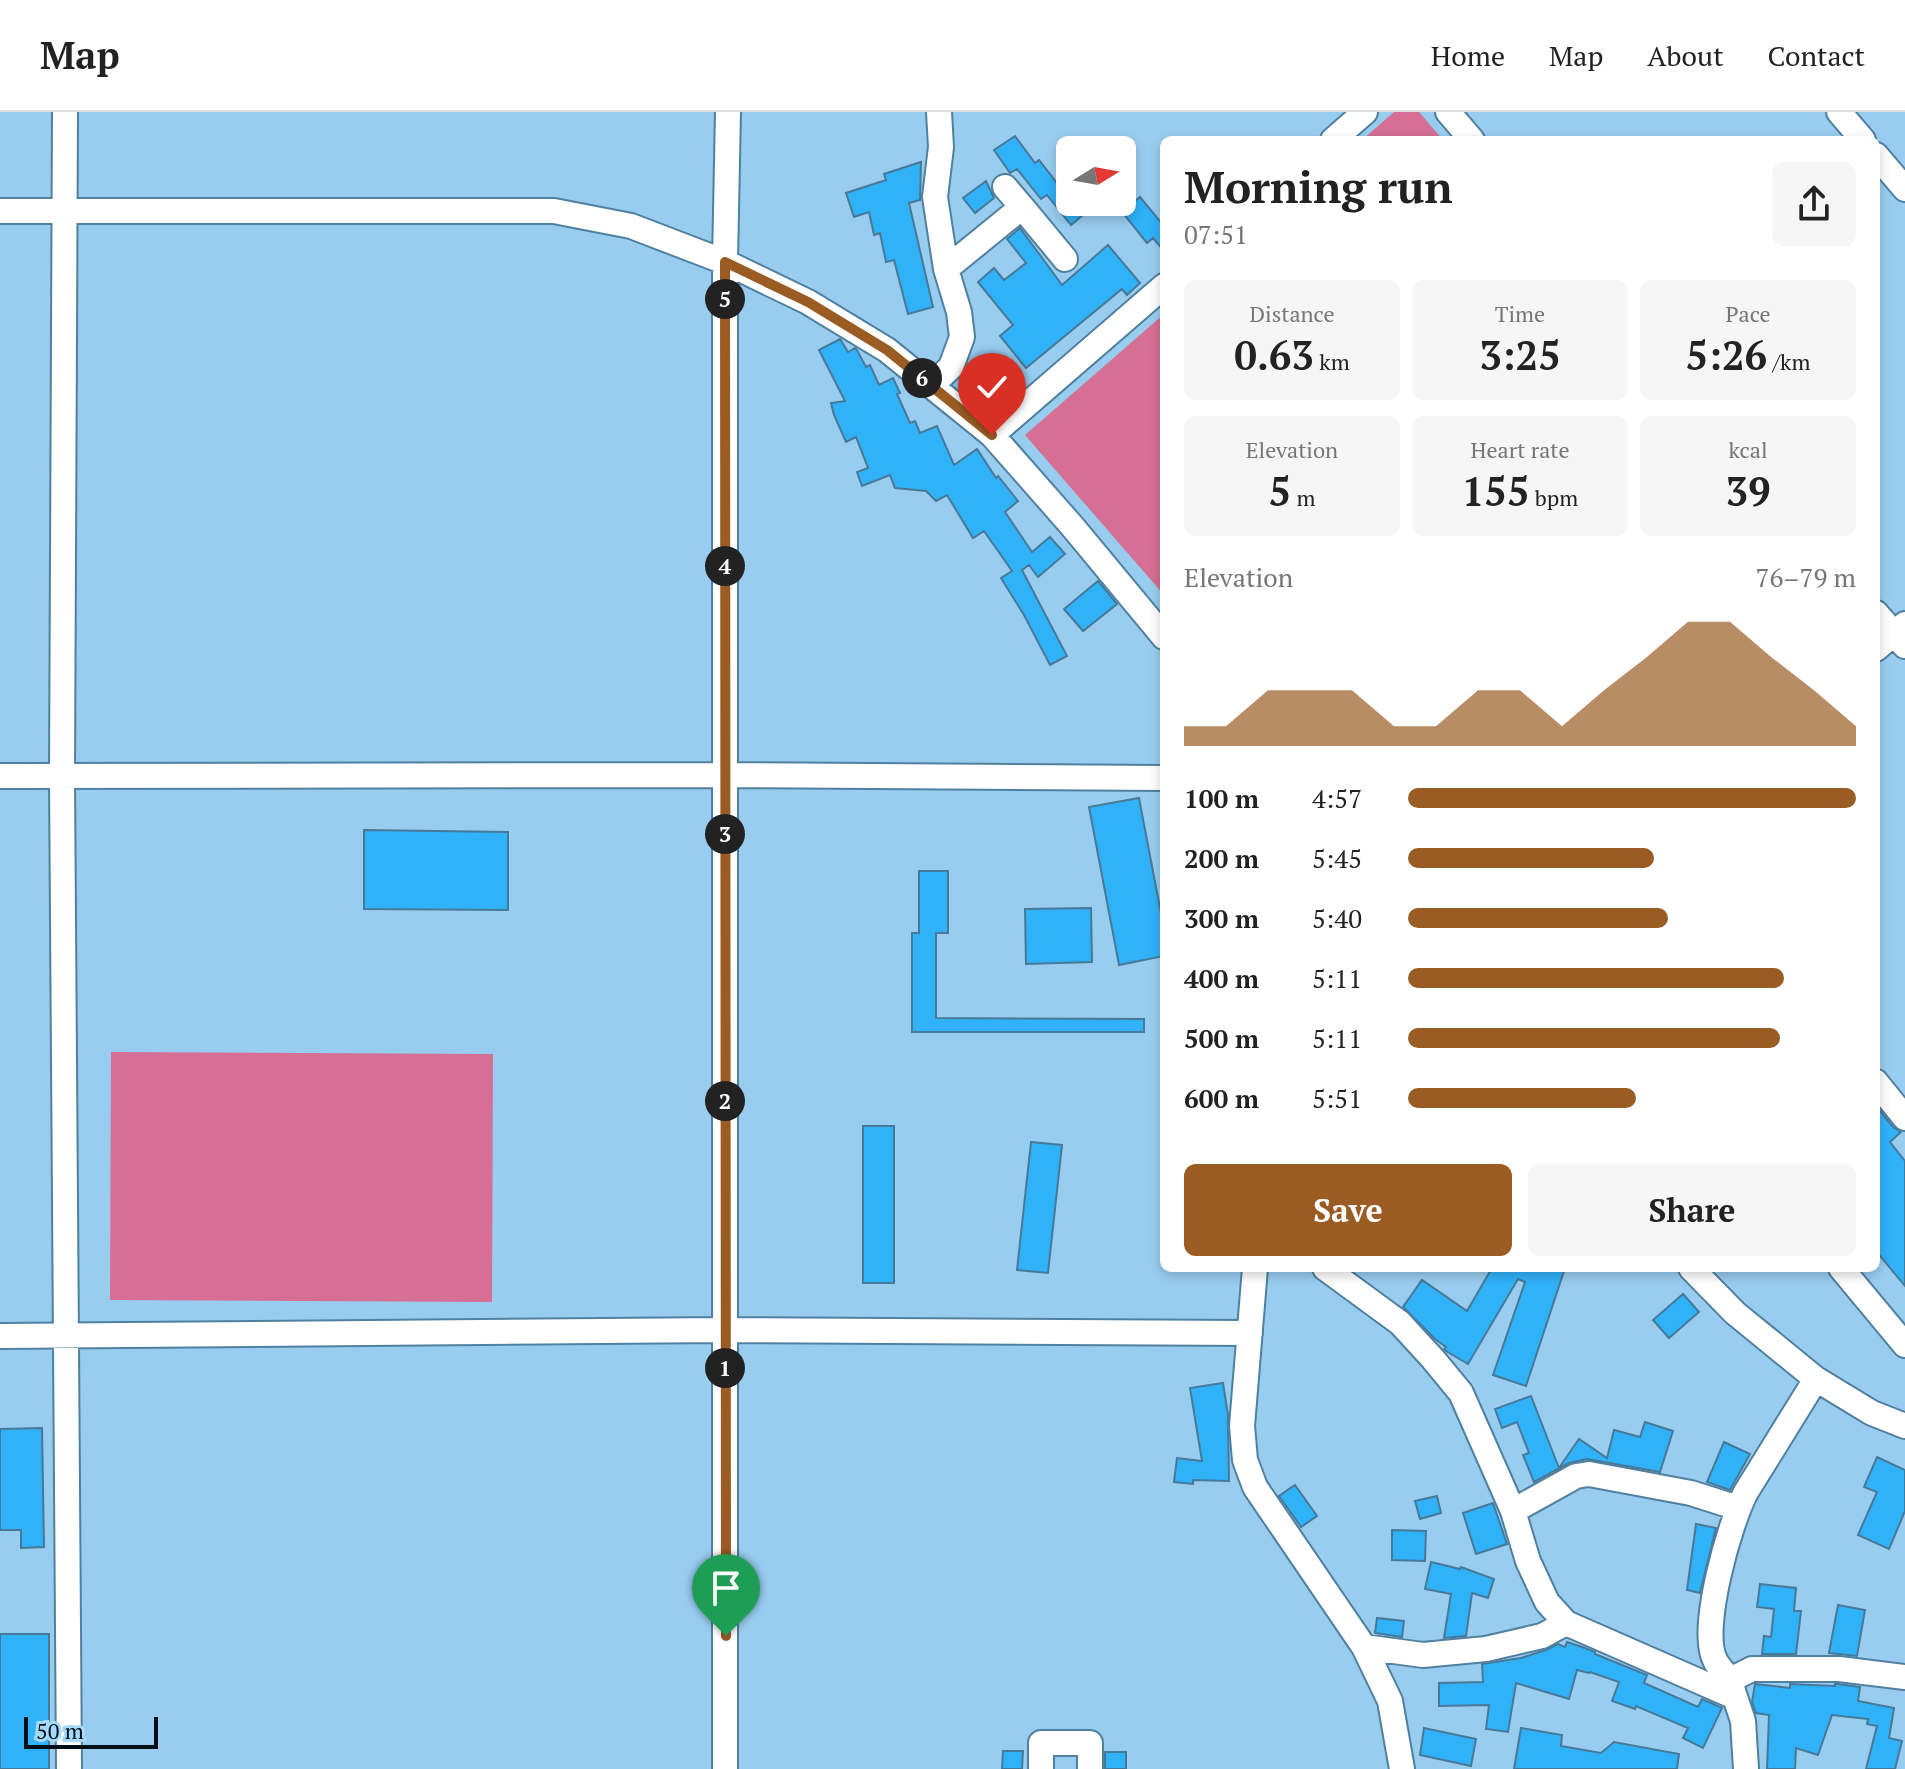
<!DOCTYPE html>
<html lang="en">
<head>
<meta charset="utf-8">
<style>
  body { margin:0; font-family:"PT Serif",serif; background:#f6f6f6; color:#222; height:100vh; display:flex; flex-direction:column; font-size:30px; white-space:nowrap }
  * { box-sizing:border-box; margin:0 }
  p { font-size:26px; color:#767676 }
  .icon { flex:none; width:44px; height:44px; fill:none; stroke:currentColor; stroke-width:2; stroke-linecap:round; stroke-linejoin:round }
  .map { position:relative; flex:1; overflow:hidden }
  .panel { position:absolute; left:1160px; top:24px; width:720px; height:1136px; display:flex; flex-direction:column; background:#fff; border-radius:12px; box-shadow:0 4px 12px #0003 }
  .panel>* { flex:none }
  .needle { width:52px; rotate:79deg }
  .controls { position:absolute; left:1056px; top:24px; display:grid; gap:16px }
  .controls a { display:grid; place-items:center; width:80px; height:80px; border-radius:12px; background:#fff; box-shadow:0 4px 12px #0003; font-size:40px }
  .scale { position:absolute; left:24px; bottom:20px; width:134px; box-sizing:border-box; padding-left:8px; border:4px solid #000e19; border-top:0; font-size:22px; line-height:28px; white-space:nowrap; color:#000e19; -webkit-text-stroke:6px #a6dafd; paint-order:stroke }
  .pin { position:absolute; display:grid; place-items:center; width:68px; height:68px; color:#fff; margin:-82px -34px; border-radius:50% 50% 50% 0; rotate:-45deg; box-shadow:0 0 8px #0007 }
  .pin .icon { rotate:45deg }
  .km { position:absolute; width:40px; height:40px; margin:-20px; border-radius:50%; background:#222; color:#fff; font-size:22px; line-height:40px; text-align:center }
  .round { display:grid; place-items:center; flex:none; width:84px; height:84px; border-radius:12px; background:#f6f6f6 }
  .summary { display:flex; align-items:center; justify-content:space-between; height:136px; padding:0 24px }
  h1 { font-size:44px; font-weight:700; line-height:60px }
  .stats { display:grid; grid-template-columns:repeat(3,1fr); gap:12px; height:136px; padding:8px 24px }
  .stats div { display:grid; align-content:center; border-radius:12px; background:#f6f6f6; text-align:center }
  .stats b { font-size:40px; font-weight:700 }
  .stats small { font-size:22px; font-weight:400 }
  .stats p { font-size:22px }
  .chart { height:224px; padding:16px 24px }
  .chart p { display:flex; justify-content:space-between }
  .chart svg { width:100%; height:144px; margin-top:8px; fill:#9b5c23; opacity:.7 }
  .primary-button { display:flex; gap:16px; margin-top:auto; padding:16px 24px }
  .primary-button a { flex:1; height:92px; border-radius:12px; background:#9b5c23; color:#fff; font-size:32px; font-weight:700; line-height:92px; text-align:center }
  .primary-button a+a { background:#f6f6f6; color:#222 }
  ul { padding:0 24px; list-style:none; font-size:26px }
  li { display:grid; grid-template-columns:128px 96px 1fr; align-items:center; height:60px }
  li i { height:20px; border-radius:10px; background:#9b5c23 }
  header { display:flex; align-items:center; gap:48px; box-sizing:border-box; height:112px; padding:0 40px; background:#fff; border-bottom:2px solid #e0e0e0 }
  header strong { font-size:38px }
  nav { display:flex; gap:44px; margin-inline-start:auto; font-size:28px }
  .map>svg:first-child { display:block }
  .green { fill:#d66f94 }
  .building { fill:#30b2f9; stroke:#477898; stroke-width:2 }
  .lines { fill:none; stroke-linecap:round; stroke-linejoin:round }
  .minor-casing { stroke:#4f80a0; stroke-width:28 }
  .minor { stroke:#fff; stroke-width:24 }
  .route-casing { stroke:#fff; stroke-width:16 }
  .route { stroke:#9b5c23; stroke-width:10 }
</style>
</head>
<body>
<header>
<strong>Map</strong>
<nav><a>Home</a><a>Map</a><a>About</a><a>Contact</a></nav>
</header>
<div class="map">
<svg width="1905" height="1657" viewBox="0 0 1905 1657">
  <rect width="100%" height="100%" fill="#99cdf0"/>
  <!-- green -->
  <path class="green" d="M1394,0h25l24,28h-81z
    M1164,202v281l-139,-160z
    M111,940l382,2 -1,248 -382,-2z"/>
  <!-- building -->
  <path class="building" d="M1015,24l20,27 4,-3 31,40v2l13,13 -12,10 -24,-30 -6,4 -24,-30 -7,4 -16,-23z
    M921,50l-1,38 -11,3 24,104 -25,7 -14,-54 -8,2 -6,-29 -6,2 -5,-23 -15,5 -8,-24 40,-13 -2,-6z
    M986,69l8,17 -19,15 -12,-15z
    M1140,85l24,29v25l-11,-13 -6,5 -25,-31z
    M1020,116l42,57 46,-40 32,38 -13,12 -5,-6 -96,79 -26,-32 13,-11 -35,-43 16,-14 10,12 22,-17 -19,-24z
    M840,227l8,13 7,-4 2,2 9,17 4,-2 9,20 14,-7 7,15 -3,1 13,29 5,-2 5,12 17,-7 17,39 23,-16 19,29 2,-2 20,25 -13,11 27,40 18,-15 15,17 -27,23 -9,-12 -7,5 45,86 -17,9 -26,-50 -23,-37 11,-7 -28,-40 -11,7 -26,-43 -11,6 -10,-10 -31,-3 -5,-13 -28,11 -5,-14 11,-4 -12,-31 -10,5 -12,-27 -3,-12 14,-2 -26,-51z
    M1098,469l19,23 -34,27 -19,-22z
    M1139,686l25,131v27l-45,9 -30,-158z
    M364,718l144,2v78l-144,-1z
    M919,759h29v62h-12v85l208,1v13h-232v-99h7z
    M1091,796l1,54 -66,2 -1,-55z
    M1876,994l17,21 8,5 -11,10 15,19v125l-29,-35z
    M863,1014h31v157h-31z
    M1031,1030l31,3 -14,128 -31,-3z
    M1492,1156h73l-39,118 -33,-11 32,-93 -7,-3 -50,85 -22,-13 -2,-2 2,-2 -11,-8 -32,-32 19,-27 45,31z
    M1683,1182l16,18 -30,26 -16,-18z
    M1223,1271l5,32 1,66 -36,-1v4l-19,-2 3,-24 25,3 -12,-73z
    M1531,1284l28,72 20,-29 28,19 7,-28 26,7 5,-15 28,9 -13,41 -73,-13 -18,4 -35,19 -11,-27 6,-2 -12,-31 -15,6 -7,-19z
    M42,1316l2,119 -23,1v-18h-21v-101z
    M1724,1330l26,12 -20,36 -23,-8z
    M1877,1345l28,13v41l-16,38 -31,-14 19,-43 -13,-5z
    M1295,1373l22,31 -16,11 -22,-31z
    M1437,1384l4,17 -21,6 -5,-18z
    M1493,1391l14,41 -31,10 -13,-41z
    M1696,1412l20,4 -16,65 -13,-3z
    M1392,1418l34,1 -1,30 -33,-1z
    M1431,1450l29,7 1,-2 33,12 -6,19 -16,-5 -6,43 -22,2 7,-44 -26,-5z
    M1760,1472l36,4 -2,23h7l-5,43h-34l2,-18 7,1 3,-28 -17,-2z
    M1838,1493l27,5 -8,46 -28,-3z
    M1377,1506l27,3 -2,16 -27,-4z
    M0,1522h49v135h-49z
    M1567,1530l18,6 10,4v2l52,21 -3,8 54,24 4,-8 20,9 -19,40 -20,-10 5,-10 -52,-22 -1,3 -23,-8 7,-19 -29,-10 -1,1 -12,-3 -8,29 -53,-16 -8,49 -22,-3 3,-24 -50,1v-23l44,-1 -1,-18 39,-6 25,-8 12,-6 7,3z
    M1755,1572l35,4v-4l45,2v-2h3l22,3 -2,14 36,7 -5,30 13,3 -7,28h-29l11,-43 -10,-2 1,-5 -36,-4 -14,40 -22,-7 -1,21h-28l2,-54 -13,-2 -4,-11z
    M1424,1616l52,11 -5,27 -51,-11z
    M1521,1616l41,7 -1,11 40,7 13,-11 65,12 -2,15h-163z
    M1003,1639h20l-1,18h-20z
    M1105,1640h21v17h-21z"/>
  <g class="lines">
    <!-- minor casing -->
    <g class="minor-casing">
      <path id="minor" d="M65,0l-3,665 7,992
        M1448,0l24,28
        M1839,0l24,28
        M1333,28l32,-28
        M1876,43l29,34
        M1005,75l17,20
        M0,99h554l77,15 94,36 83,40 79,48 105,85 80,91 92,111
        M946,157l76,-62 43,52
        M932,273l19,-18 11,-30 -3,-25 -13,-43 -11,-72 6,-50 -2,-35
        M992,323l172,-149
        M1876,501l29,33
        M1876,537l29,-25
        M0,664l725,-1 439,3
        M1876,970l29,36
        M1255,1156l-13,158 3,34 10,27 109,160 26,54 12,68
        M1325,1156l75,55 33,36 28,34 52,118 15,50 19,41 19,21 169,74 8,24 3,48
        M1691,1156l44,45 81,66 56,34 33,13
        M1841,1156l64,77
        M0,1224l725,-6 525,3
        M1513,1399l63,-35 13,-2 102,19 47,15
        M1364,1535l59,8 63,-6 56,-13 24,-13
        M1730,1568c-5,-7 -12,-13 -15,-20 -16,-31 15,-138 31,-168l70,-113
        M1734,1582l-4,-14 22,-11h87l66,8
        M725,1657v-1507l3,-150
        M1041,1657v-26h49v26"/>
    </g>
    <!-- minor -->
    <use href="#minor" class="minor"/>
  </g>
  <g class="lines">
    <!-- route casing -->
    <g class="route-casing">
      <path id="route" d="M726,1524l-1,-1374 83,40 79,48 105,85"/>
    </g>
    <!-- route -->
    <use href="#route" class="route"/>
  </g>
</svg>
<div class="controls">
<a><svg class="needle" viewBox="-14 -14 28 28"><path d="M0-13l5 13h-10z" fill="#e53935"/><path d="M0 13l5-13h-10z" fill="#767676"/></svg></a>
</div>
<div class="scale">50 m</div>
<div class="pin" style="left:726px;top:1524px;background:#1e9e55"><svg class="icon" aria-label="arrive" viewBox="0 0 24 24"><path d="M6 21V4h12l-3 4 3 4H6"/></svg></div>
<div class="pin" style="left:992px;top:323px;background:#d93025"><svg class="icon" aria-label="check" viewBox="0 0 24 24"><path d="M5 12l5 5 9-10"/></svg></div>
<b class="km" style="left:725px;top:1256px">1</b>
<b class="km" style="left:725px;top:989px">2</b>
<b class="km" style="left:725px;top:722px">3</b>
<b class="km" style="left:725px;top:454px">4</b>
<b class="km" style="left:725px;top:187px">5</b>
<b class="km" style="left:922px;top:266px">6</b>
<section class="panel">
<div class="summary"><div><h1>Morning run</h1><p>07:51</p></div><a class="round"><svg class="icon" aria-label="share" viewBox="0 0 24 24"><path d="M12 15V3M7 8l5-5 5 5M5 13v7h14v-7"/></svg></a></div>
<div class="stats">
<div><p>Distance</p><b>0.63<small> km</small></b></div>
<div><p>Time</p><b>3:25</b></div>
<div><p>Pace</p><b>5:26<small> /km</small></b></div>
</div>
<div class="stats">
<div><p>Elevation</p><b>5<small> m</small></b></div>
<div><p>Heart rate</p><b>155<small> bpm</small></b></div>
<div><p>kcal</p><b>39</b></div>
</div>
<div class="chart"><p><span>Elevation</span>76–79 m</p>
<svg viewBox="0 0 160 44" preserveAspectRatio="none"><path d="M0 44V38L10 38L20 27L30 27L40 27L50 38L60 38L70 27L80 27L90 38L100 27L110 17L120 6L130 6L140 17L150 27L160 38V44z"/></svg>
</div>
<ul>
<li><b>100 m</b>4:57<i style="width:100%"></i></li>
<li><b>200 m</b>5:45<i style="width:55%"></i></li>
<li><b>300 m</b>5:40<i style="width:58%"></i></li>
<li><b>400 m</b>5:11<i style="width:84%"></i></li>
<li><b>500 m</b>5:11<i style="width:83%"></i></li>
<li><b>600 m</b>5:51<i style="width:51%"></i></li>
</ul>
<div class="primary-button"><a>Save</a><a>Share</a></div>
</section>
</div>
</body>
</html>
